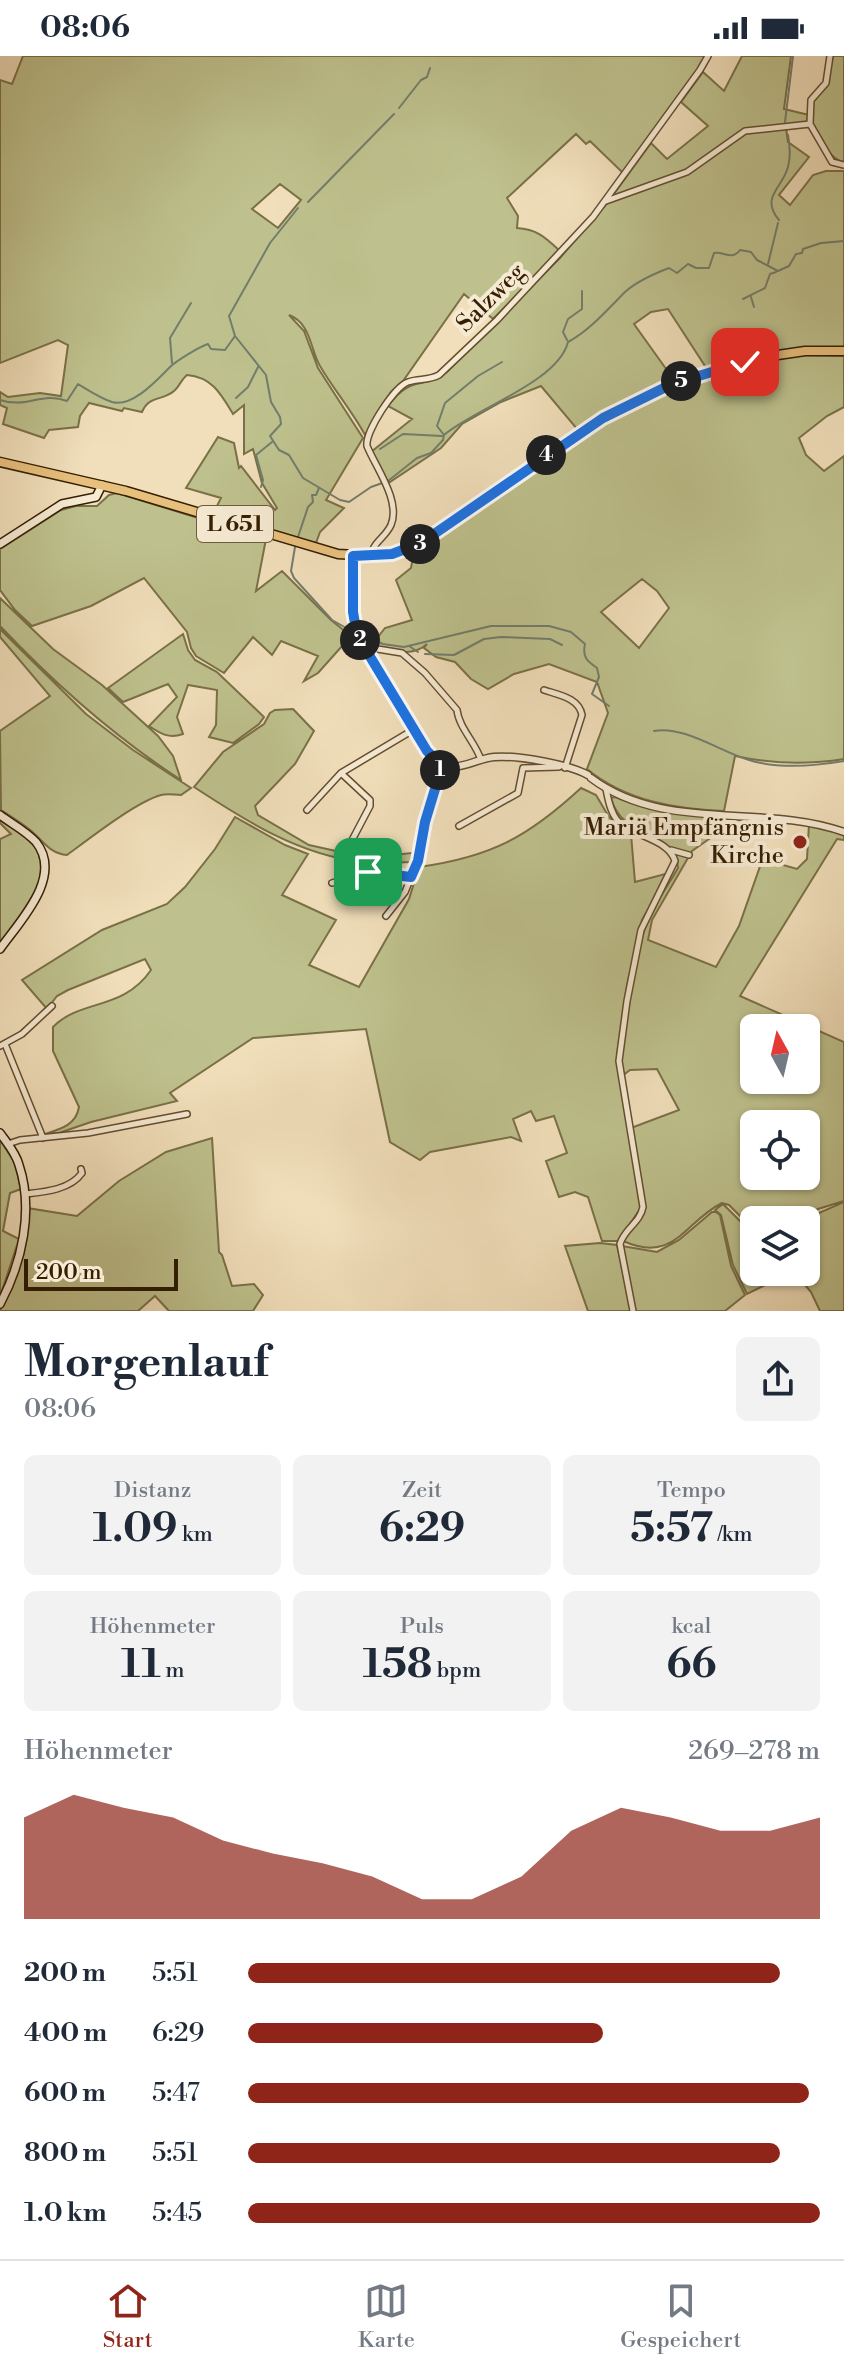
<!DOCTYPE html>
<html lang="de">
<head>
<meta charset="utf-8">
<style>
  body { margin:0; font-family:"Libre Bodoni",serif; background:#f2f2f3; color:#1f2937; height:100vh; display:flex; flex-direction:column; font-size:30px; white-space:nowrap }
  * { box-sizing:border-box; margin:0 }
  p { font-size:26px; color:#747a83 }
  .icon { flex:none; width:44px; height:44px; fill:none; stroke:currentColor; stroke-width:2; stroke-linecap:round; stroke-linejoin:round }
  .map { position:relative; height:1255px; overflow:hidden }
  .drawer { display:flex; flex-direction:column; background:#fff; flex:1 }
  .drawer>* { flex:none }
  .needle { width:52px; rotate:352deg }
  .controls { position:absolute; left:740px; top:958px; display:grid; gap:16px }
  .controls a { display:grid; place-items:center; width:80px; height:80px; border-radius:12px; background:#fff; box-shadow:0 2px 6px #0004; font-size:40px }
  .scale { position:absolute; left:24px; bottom:20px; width:154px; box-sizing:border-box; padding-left:8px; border:4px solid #351e02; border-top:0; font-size:22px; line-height:28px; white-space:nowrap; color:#351e02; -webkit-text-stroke:6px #f6ead3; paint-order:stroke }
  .pin { position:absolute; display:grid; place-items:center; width:68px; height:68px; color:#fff; margin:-34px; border-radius:16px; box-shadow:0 4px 12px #0006 }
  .km { position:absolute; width:40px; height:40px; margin:-20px; border-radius:50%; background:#222; color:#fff; font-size:22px; line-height:40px; text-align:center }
  .round { display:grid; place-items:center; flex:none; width:84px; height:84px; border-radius:12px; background:#f2f2f3 }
  .head { display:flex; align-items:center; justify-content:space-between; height:136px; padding:0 24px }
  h1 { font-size:44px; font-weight:700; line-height:60px }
  .metrics { display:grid; grid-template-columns:repeat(3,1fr); gap:12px; height:136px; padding:8px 24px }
  .metrics div { display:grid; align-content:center; border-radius:12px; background:#f2f2f3; text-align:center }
  .metrics b { font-size:40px; font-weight:700 }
  .metrics small { font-size:22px; font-weight:400 }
  .metrics p { font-size:22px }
  .chart { height:224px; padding:16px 24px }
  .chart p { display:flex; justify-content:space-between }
  .chart svg { width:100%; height:144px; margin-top:8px; fill:#8f2418; opacity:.7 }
  ul { padding:0 24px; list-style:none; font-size:26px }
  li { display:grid; grid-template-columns:128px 96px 1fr; align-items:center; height:60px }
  li i { height:20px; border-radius:10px; background:#8f2418 }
  .status { display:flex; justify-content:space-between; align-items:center; height:56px; padding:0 40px; background:#fff; direction:ltr }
  .status svg { height:22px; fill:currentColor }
  .menu { display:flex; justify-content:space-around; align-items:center; height:112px; border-top:2px solid #e0e1e3; background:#fff; font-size:22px; color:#747a83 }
  .menu a { display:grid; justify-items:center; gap:4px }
  .menu .current { color:#8f2418 }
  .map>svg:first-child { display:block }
  .green { fill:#bec18d; stroke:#7a7048; stroke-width:2; fill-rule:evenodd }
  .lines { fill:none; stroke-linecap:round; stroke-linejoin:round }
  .stream { stroke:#727d6b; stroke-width:2 }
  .minor-casing { stroke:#644e30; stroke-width:8 }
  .tertiary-casing { stroke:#644e30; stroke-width:9 }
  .secondary-casing { stroke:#351e02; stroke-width:10 }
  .primary-casing { stroke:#351e02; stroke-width:11 }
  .minor { stroke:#f6ead3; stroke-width:5 }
  .tertiary { stroke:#f6ead3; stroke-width:6 }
  .secondary { stroke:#f6ead3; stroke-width:7 }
  .primary { stroke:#e8c07e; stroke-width:8 }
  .route-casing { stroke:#fff; stroke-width:16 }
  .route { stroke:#1a73e8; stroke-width:10 }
  .poi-dot { fill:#8f2418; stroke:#f6ead3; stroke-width:3 }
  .labels { text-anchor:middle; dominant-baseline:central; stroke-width:8; stroke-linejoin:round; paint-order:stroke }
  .shield { fill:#f6ead3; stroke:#6f5b41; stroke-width:2 }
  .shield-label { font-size:22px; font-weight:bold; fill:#351e02 }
  .street-label { font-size:24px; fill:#351e02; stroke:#f6ead3 }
  .poi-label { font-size:24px; fill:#351e02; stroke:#f6ead3; text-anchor:end }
</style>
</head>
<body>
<div class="status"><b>08:06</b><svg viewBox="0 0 49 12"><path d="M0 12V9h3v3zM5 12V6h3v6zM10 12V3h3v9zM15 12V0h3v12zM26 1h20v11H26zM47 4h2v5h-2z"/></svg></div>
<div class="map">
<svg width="844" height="1255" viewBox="0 0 844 1255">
  <rect width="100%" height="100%" fill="#f1dfbb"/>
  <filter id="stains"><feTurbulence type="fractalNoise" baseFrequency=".0025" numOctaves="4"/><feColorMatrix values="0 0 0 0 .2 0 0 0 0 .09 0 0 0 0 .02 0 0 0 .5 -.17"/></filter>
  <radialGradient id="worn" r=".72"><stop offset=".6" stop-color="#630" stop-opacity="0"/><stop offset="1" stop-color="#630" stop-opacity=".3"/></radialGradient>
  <!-- green -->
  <path class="green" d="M23,0h683l-7,13 -76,104 -33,-32 -4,3 -10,-10 -69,64 11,18 -1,12c20,1 29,10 43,23l-67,68 -29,-25 -61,87 -12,11 -26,43c-13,-24 -31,-45 -45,-69 -10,-17 -9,-43 -31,-51l15,16 14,37 45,70 -37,62 18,8 -24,24 -4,11 -103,-29 8,-16 -35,-10 32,-51 16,6 5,25 2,-2 34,44 2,-2 -15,-25 -9,-34 -9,5v-49l-11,9c-12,-20 -21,-37 -46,-39 -6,5 -8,12 -13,16 -11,10 -25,4 -32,21l-18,-4 -2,3 -33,-8 -9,13 -2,11 -29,3 -5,8 -41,-14 4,-16 -7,-3v-13l8,5 32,-4 21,3 7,-51 -10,-5 -58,23v-283l12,4zM280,128l21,16 -23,28 -26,-19z
    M742,0h49l-7,53 25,6 -3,9 -63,6 -57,42 -75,26 40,-55 16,16 41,-33 -27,-24 22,-30 21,19z
    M833,0h11v106c-12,-1 -29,-26 -33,-38 -2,-7 1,-19 1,-27l14,-10z
    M786,72l2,14 21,15 -30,38 11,10 23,-30 13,-4h18v177c-48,-4 -92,8 -137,21l-39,-60 -17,3 -17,12 40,56 -73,33 -24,16 -36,-43 -40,16 -39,22 -21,24 -54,36 -16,-32 41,-33 -24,-13c24,-32 32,-15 59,-34l113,-114 49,-57 79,-29 57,-41z
    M801,299l43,1v51l-17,9 -28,22 7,17 18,16 20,-15v303c-37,6 -72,5 -109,-3l-11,55c-49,-2 -98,-10 -137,-42l21,-56 -11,-31 -48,-18 -35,10 -26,15 -17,-10 -16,-17 -19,-5 -12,-9 3,-4c-16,15 -40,5 -61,2l-7,-9v-7l18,8 8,-10 27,-8 -16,-40 15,-12 3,-17c62,-32 112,-81 171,-117 69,-42 137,-65 216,-79zM642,523l15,12 12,17 -30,40 -38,-36z
    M117,437l149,46 -10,52 26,-20 49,49 20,16 -33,37 -14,8 14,-25 -37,-15 -9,14 -19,-18 -29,36 -28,-17 -5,-8 -4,-16 -43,-54 -53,28 -59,20 -17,-16 -15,-20v-41l61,-39 15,-4h21l12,-11z
    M0,542l53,51 49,36 56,51 15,20 8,24c-68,-44 -126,-96 -181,-154z
    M0,573l86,85 47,36 58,38 -10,7c-7,0 -13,-2 -20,0 -25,7 -71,43 -94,60 -18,-1 -25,-16 -38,-26 -9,-7 -19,-13 -28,-19l-1,-79 50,-35 -50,-59z
    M183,578l5,16 7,10 22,12 47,45 -5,7 -26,19 -24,-6 7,-12 1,-35 -29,-5 -11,32 6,17c-14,5 -22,0 -34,-8l28,-29 -9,-13 -45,18 -15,-14z
    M293,653l21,22 -19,33 -40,42 3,9 51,30 27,6h18l10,7 48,-5 6,3 -1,6c-18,0 -37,2 -55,0 -63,-7 -116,-41 -168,-75l29,-35 41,-28 6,-11 5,-3z
    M581,732l15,7 13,22 22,17 4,48 34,-9 -27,47 -15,66 -10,70 24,152 -23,33h-16l-14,-44 -13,-5 -16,5 -13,-36 21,-8 -13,-37 -18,5 -5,-10 -18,8 8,22 -10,-4 -81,15 -10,8 -30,-18 -24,-113 -113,9 -83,55 7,8 -86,21 -32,11 -14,1c16,-5 31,-9 34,-27l-26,-56v-24c27,-28 70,-16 98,-57l-6,-11 -77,31 -11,6 -10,13 -25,-29 80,-50 65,-26 18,-17 30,-38 20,-32 50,28 23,9 -26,41 54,25 -27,45 50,22 50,-88 10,-32c72,-10 109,-30 162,-79z
    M615,741c46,19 98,18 147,23l-26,4 -17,8 -27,19 -40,69 -4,20 68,27 23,-41 25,-71 5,6 28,8 10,-10 2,-35 35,9v7l-7,-1 -97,157 104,46v159l-26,8 -22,11h-42v10l-25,-25 -7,-2c-38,19 -47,61 -99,38l21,-30 -13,-83 48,-18 -22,-41 -27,1 -8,6c-3,-36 12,-119 25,-153 7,-19 21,-37 31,-55 -2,-39 -56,-27 -67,-70zM754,972h52v52h-52zM754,1068h52v52h-52z
    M0,763c10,7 22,14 31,23 30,32 -13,76 -31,102v-105l11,-5 -11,-11z
    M212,1082l7,114 3,3 10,31 22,-2 9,11 -10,16h-84l-14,-15 -17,15h-138l14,-33 13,-70 50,8 42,-35 47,-29z
    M0,1084l15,23 6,26 -11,4 -7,38 16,8 -19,58z
    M844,1146v109h-24l-9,-19 -17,-20h12v-52h-3z
    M723,1148l31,31v37h38l-45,22 -14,-29 -12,-50 -6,-5z
    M712,1156h4l4,3 11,51 14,29 -20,16h-90l-13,-65 35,6 22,-12z
    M600,1187l17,2 15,66h-44l-23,-65z"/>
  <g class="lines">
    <!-- stream -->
    <path class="stream" d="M399,52l22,-28 6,-3 3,-9
      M785,66l8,-66
      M308,146l86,-88
      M779,164c-19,-23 3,-31 9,-53 3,-11 2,-21 0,-32
      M768,208l10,-41
      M751,241l3,10
      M743,243l22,-11 5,-14 6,-2
      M235,280l-6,-20 41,-73 28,-35
      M567,284l-4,-8 5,-13 14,-10v-18
      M172,307l-2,-25 21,-35
      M236,342l12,-11 10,-20
      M0,344c27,9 42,-9 67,1l11,-17c10,6 22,14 34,18 20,6 45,-22 58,-35 6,-6 29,-20 38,-23l3,5 14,1 10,-14 31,39 5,27 9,15 1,7 -11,12 9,14 10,5 14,23 37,22 9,2 22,-15 17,-6 29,-23 14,-5 12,-13 1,-5c32,-27 114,-53 124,-93 22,-12 40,-33 57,-50 11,-10 31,-19 44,-24l8,5 11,-9 8,4h13l5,-15c9,-2 18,8 26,-3l11,2 6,8 21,11 11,-5 7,-12 6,-1 1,-4 18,-6 23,-2
      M444,379l-7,-9 8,-23 33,-27 24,-14
      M380,393l23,-15 39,2
      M261,431l2,-7 -7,-25 16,-13
      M298,481l10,-30 5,-5 -1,-7h4l3,-7
      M295,491l-4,24 3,7 38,42 16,9
      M364,579l19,9 21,3 87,-21h58l22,6 14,12c-3,13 2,17 12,24l2,9 -7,17 17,12
      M409,590l9,6
      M425,598l29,1 30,-16 17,-2 49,2 12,6
      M654,675c29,-6 67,21 95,29 29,9 66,6 95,1"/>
    <!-- minor casing -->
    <g class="minor-casing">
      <path id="minor" d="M810,68l22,38 12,3
        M606,145l81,-29 58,-41 65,-7 1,-24 15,-17 4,-27
        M370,501c3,-15 15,-19 21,-32 10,-24 -15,-57 -24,-79 -2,-14 27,-59 41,-64 11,-4 20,-1 31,-7l58,-55 96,-103 107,-147 8,-14
        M365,591l37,6 23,20 32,37c2,18 19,33 24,50
        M544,634c15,5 35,8 38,25l-17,53
        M341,717l29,27v6l-20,38
        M606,733c2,10 4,22 11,31 15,17 51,18 58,41l-34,69 -14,71 -8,60 24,146c-3,16 -19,22 -23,37l13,67
        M307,754l34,-37 72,-43
        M459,770l59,-33 5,-25 36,-1
        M671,794l18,5
        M332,827l36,-11 43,5 7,-16 7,-39 17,-56
        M386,860l19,-24 6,-15
        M5,988l38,94
        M0,990l22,-12 30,-28
        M8,1088l12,-4 68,-7 99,-19
        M25,1138c19,-2 45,-4 57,-21l-1,-4"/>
    </g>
    <!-- tertiary casing -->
    <g class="tertiary-casing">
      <path id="tertiary" d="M353,500v62l5,19 76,123c20,16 39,-1 60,-3 23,-2 74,7 94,18
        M591,722c73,55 171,25 253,54"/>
    </g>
    <!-- secondary casing -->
    <g class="secondary-casing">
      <path id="secondary" d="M0,488l62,-40 34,-7 6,-12
        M0,759c12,9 26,16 36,27 28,35 -17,80 -36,107
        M0,1077c7,10 16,20 19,32 15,45 3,98 -19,139"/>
    </g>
    <!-- primary casing -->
    <g class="primary-casing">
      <path id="primary" d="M0,406l126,29 212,63 38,2 27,-5 29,-13 156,-111 84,-43 92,-27 41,-6h39"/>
    </g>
    <!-- minor -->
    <use href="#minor" class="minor"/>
    <!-- tertiary -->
    <use href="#tertiary" class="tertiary"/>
    <!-- secondary -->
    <use href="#secondary" class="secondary"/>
    <!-- primary -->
    <use href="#primary" class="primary"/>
  </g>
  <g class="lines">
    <!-- route casing -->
    <g class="route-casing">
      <path id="route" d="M368,816l43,5 7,-16 7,-39 17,-56 -15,-15 -70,-116 -4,-23v-56l39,-2 29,-11 182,-125 69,-34 73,-22"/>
    </g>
    <!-- route -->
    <use href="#route" class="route"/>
  </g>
  <!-- markers -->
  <circle class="poi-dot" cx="800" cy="786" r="8"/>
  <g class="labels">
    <!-- shield labels -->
    <rect class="shield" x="197" y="450" width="76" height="36" rx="6"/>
    <g class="shield-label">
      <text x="235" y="468">L 651</text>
    </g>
    <!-- street labels -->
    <g class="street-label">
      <text transform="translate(491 242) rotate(-45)">Salzweg</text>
    </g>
    <!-- poi labels -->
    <g class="poi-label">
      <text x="784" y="772">Mariä Empfängnis<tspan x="784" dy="28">Kirche</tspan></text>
    </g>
  </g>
  <rect width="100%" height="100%" filter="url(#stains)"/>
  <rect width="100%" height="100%" fill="url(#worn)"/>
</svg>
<div class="controls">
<a><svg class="needle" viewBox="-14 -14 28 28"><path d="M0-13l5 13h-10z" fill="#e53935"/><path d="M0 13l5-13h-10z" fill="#747a83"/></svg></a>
<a><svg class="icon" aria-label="locate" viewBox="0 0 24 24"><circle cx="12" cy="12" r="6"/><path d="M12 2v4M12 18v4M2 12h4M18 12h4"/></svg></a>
<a><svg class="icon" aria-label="layers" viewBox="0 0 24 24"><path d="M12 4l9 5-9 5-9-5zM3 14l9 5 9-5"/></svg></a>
</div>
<div class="scale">200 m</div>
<div class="pin" style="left:368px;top:816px;background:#1e9e55"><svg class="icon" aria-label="arrive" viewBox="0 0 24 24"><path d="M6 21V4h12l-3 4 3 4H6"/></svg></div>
<div class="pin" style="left:745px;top:306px;background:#d93025"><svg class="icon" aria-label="check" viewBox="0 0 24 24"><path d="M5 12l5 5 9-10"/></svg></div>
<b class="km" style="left:440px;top:714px">1</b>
<b class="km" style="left:360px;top:584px">2</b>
<b class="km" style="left:420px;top:488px">3</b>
<b class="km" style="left:546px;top:399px">4</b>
<b class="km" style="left:681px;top:325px">5</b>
</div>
<section class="drawer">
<div class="head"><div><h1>Morgenlauf</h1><p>08:06</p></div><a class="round"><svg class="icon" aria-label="share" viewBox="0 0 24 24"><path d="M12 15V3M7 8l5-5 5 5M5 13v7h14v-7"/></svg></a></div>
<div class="metrics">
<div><p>Distanz</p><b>1.09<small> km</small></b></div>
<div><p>Zeit</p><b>6:29</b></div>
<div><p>Tempo</p><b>5:57<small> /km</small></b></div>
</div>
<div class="metrics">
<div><p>Höhenmeter</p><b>11<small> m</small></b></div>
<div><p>Puls</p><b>158<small> bpm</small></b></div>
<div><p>kcal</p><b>66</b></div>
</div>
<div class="chart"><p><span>Höhenmeter</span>269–278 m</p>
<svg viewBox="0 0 160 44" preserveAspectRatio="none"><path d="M0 44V13L10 6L20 10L30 13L40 20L50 24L60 27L70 31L80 38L90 38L100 31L110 17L120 10L130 13L140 17L150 17L160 13V44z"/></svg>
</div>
<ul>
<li><b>200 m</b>5:51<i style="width:93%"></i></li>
<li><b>400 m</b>6:29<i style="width:62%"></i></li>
<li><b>600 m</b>5:47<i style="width:98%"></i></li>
<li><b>800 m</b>5:51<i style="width:93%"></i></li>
<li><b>1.0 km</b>5:45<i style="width:100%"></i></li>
</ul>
</section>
<nav class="menu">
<a class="current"><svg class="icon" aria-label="home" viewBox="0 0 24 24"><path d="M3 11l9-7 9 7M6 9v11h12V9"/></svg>Start</a>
<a><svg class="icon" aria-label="map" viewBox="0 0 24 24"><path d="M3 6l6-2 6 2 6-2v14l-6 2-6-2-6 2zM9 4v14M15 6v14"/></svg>Karte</a>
<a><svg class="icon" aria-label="saved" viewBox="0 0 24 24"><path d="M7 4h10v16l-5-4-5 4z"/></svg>Gespeichert</a>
</nav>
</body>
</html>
